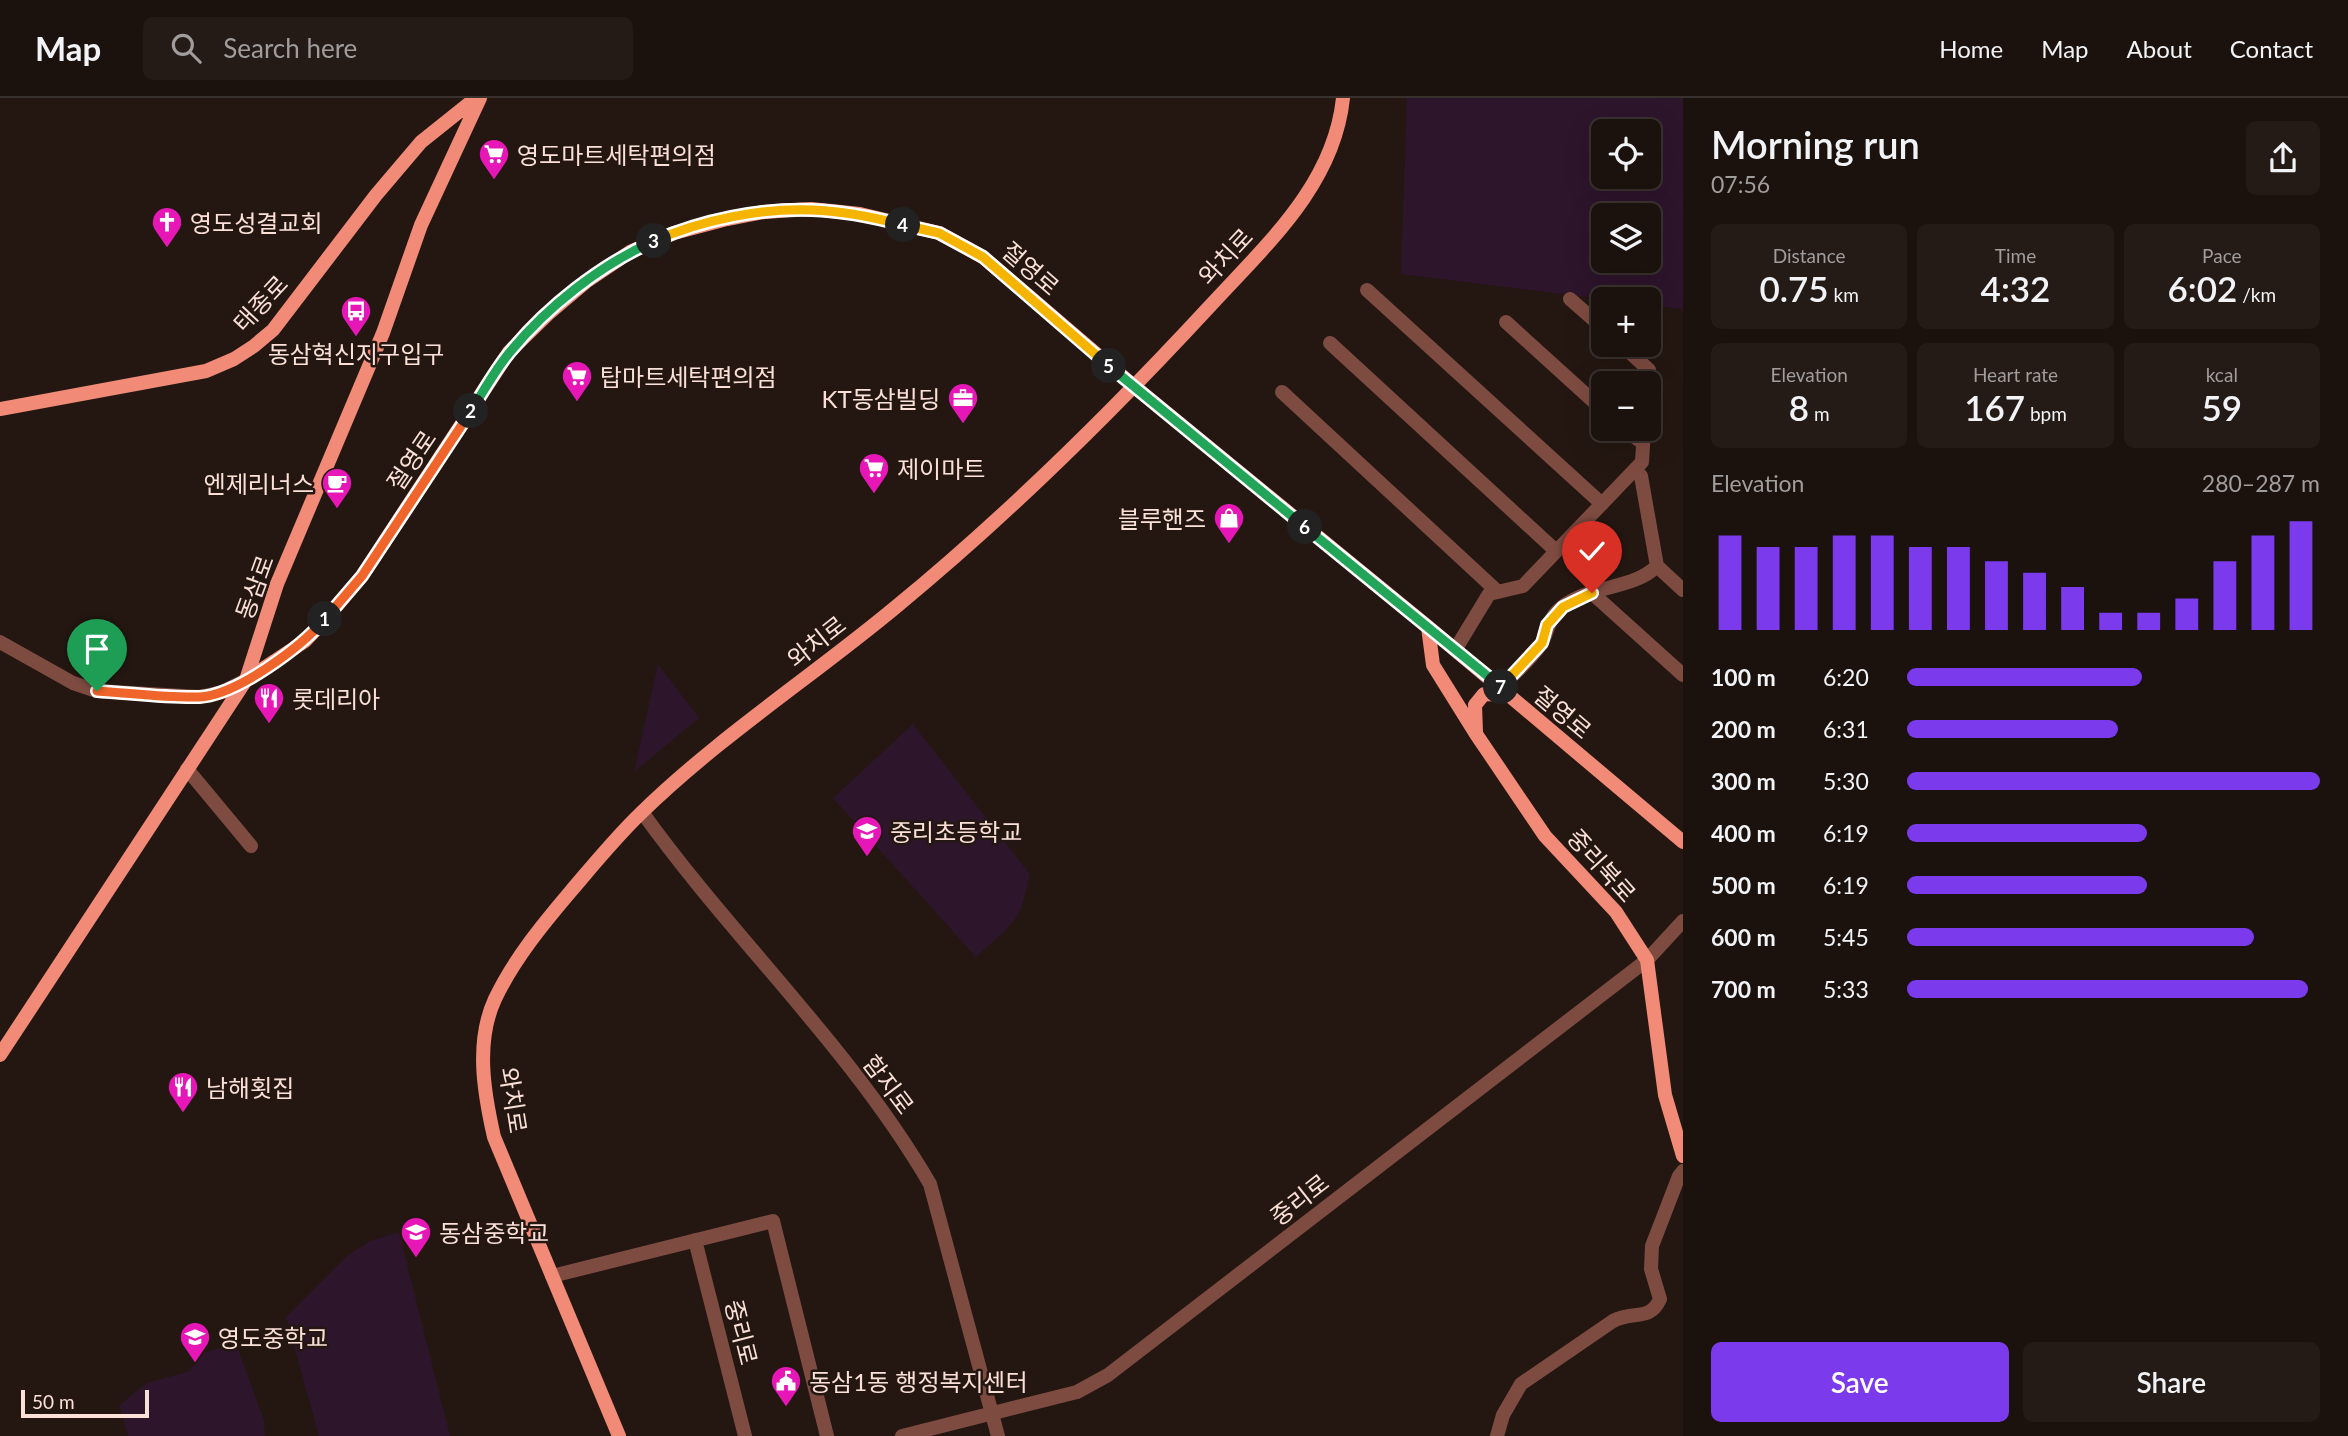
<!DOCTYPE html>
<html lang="en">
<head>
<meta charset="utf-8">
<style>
  body { margin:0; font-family:Lato,"Noto Sans KR",sans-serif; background:#241a16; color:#f1f3f6; height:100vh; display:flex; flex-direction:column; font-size:26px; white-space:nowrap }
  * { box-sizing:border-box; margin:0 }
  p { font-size:23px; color:#a09d9d }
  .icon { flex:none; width:38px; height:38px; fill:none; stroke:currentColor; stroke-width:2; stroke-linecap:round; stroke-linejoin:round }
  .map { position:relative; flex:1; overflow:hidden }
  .panel { display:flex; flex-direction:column; background:#1b110d; width:665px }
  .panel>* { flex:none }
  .fabs { position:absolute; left:1591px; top:21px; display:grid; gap:14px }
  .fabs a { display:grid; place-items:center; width:70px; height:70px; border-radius:10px; background:#1b110d; box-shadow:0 7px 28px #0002,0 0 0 2px #39312e; font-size:35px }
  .scale { position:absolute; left:21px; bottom:18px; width:128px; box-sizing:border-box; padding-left:7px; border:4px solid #fbe0d8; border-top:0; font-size:19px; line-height:24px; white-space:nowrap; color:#fbe0d8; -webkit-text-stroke:5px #241711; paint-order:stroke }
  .pin { position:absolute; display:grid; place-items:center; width:60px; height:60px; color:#fff; margin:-72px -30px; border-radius:50% 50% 50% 0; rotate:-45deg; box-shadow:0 0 7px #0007 }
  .pin .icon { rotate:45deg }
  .km { position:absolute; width:35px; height:35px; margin:-18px; border-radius:50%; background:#222; color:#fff; font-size:19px; line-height:35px; text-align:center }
  .round { display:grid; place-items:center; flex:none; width:74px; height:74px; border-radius:10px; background:#241a16 }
  .head { display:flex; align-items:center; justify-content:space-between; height:119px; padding:0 28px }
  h1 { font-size:38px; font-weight:600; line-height:52px }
  .figures { display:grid; grid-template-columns:repeat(3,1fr); gap:10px; height:119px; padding:7px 28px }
  .figures div { display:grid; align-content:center; border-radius:10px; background:#241a16; text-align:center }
  .figures b { font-size:35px; font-weight:600 }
  .figures small { font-size:19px; font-weight:400 }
  .figures p { font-size:19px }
  .chart { height:196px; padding:14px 28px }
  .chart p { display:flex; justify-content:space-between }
  .chart svg { width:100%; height:126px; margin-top:7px; stroke:#7c3aed; stroke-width:6 }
  .cta { display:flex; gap:14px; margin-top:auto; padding:14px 28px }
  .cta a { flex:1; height:80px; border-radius:10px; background:#7c3aed; color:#fff; font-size:28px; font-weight:600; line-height:80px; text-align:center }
  .cta a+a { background:#241a16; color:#f1f3f6 }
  ul { padding:0 28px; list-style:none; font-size:23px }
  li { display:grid; grid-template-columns:112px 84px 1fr; align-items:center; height:52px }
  li i { height:18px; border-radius:9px; background:#7c3aed }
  header { display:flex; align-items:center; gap:42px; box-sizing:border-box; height:98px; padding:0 35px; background:#1b110d; border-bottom:2px solid #39312e }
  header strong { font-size:33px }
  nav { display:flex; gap:38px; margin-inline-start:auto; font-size:24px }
  .search { width:490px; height:63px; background:#241a16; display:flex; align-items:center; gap:18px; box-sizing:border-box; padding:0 24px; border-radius:10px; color:#a09d9d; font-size:26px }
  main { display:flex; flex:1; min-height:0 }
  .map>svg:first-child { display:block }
  .green { fill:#2d152b; fill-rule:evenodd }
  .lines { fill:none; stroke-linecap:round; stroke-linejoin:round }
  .minor { stroke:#7e4b41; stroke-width:14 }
  .tertiary { stroke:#7e4b41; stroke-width:14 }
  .secondary { stroke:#f18b78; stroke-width:14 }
  .split-1-casing { stroke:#fff; stroke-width:14 }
  .split-2-casing { stroke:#fff; stroke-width:14 }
  .split-3-casing { stroke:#fff; stroke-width:14 }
  .split-4-casing { stroke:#fff; stroke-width:14 }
  .split-5-casing { stroke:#fff; stroke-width:14 }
  .split-6-casing { stroke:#fff; stroke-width:14 }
  .split-7-casing { stroke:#fff; stroke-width:14 }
  .split-8-casing { stroke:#fff; stroke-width:14 }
  .split-1 { stroke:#f0652b; stroke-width:9 }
  .split-2 { stroke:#f0652b; stroke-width:9 }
  .split-3 { stroke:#22a559; stroke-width:9 }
  .split-4 { stroke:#f5b400; stroke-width:9 }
  .split-5 { stroke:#f5b400; stroke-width:9 }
  .split-6 { stroke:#22a559; stroke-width:9 }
  .split-7 { stroke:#22a559; stroke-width:9 }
  .split-8 { stroke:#f5b400; stroke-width:9 }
  .labels { text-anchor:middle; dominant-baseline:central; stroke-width:5; stroke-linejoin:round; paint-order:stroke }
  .poi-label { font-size:24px; fill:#fbe0d8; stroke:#241711; text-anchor:start }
  .street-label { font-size:24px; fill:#fbe0d8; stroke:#241711 }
</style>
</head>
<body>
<header>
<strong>Map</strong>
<div class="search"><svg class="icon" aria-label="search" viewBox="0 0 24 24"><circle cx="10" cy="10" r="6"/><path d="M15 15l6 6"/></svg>Search here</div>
<nav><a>Home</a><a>Map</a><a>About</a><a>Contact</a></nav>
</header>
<main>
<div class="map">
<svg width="1683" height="1338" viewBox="0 0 1683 1338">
  <rect width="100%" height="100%" fill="#241711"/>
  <!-- green -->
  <path class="green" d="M1407,0h276v211l-34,-4 -1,-6h-45l-202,-25zM1603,33h45v46h-45zM1603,117h45v46h-45z
    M658,566l41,54 -65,54z
    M913,626l116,149c-6,49 -19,53 -53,84l-143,-159z
    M399,1134l51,204h-131l-33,-119 61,-61 23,-15z
    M236,1246l28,76 1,16h-137l-9,-31 28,-22 43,-12 11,-18z"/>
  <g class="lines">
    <!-- minor -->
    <path class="minor" d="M1367,192l235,214
      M1570,201l33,29
      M1506,224l97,88
      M1330,245l226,208
      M1622,247l27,25 -1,13
      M1282,294l216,200
      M1624,331l19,14
      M1657,468l26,24
      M1592,495l91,82
      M0,544l73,41 24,8 103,6 22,-5 24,-12
      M1455,552l34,-56 34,-8 119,-124 2,-33
      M1500,590c13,-14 31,-28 41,-44 8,-13 6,-25 21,-37 27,-22 71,-17 95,-41l-16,-90 -6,-7
      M187,671l64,77
      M695,1142l50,196
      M552,1178l221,-55 54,215
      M1497,1338l6,-21 18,-31 92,-63c20,-11 37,1 47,-22l-9,-30 1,-23 27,-70 4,-5"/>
    <!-- tertiary -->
    <path class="tertiary" d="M642,714c91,127 209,236 288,372l68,252
      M902,1338l175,-44 31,-17 539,-415 36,-39"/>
    <!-- secondary -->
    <path class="secondary" d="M0,311l206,-38 28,-12 20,-13 19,-16 103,-135 45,-53 55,-44
      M1428,529l5,38 43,69 69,102 71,76 31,48 18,135 18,61
      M246,582l59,-39 18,-19 39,-46 147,-224 39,-38 39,-33 43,-29 44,-19 53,-14 37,-7 47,-3 49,5 79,19 44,24 152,130 293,240 255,215
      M1476,634l-1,-27 9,-11 24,1
      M0,957l246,-375 31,-96 106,-251 38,-108 59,-127
      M619,1338l-125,-299c-10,-44 -19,-95 1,-138 19,-40 48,-75 76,-108 23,-27 45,-54 70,-78 79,-77 172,-137 256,-207 112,-92 215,-194 313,-300 56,-61 124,-121 133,-208"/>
  </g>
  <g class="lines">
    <!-- split-1 casing -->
    <g class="split-1-casing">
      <path id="split-1" d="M97,593c33,2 69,7 102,6 38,-2 102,-50 126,-78"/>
    </g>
    <!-- split-2 casing -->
    <g class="split-2-casing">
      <path id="split-2" d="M325,521l37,-43 109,-165"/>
    </g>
    <!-- split-3 casing -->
    <g class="split-3-casing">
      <path id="split-3" d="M471,313c12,-19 24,-41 39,-59 37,-45 90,-87 144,-111"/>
    </g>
    <!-- split-4 casing -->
    <g class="split-4-casing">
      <path id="split-4" d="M654,143c48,-21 106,-33 158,-31 31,1 61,7 91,15"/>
    </g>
    <!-- split-5 casing -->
    <g class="split-5-casing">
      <path id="split-5" d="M903,127l36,8 44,24 126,109"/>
    </g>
    <!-- split-6 casing -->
    <g class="split-6-casing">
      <path id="split-6" d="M1109,268l196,161"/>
    </g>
    <!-- split-7 casing -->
    <g class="split-7-casing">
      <path id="split-7" d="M1305,429l196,160"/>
    </g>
    <!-- split-8 casing -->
    <g class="split-8-casing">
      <path id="split-8" d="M1501,589l41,-44 5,-18 16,-18 29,-14"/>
    </g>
    <!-- split-1 -->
    <use href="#split-1" class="split-1"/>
    <!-- split-2 -->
    <use href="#split-2" class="split-2"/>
    <!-- split-3 -->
    <use href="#split-3" class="split-3"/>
    <!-- split-4 -->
    <use href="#split-4" class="split-4"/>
    <!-- split-5 -->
    <use href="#split-5" class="split-5"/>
    <!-- split-6 -->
    <use href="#split-6" class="split-6"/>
    <!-- split-7 -->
    <use href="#split-7" class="split-7"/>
    <!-- split-8 -->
    <use href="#split-8" class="split-8"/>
  </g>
  <!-- icons -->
  <defs>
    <g id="supermarket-pin" transform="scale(1.575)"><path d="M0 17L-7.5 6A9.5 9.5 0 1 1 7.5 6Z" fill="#e717b7" stroke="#241711"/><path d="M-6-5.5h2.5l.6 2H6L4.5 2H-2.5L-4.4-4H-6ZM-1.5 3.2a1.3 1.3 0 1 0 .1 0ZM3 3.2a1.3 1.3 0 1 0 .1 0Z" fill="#fff"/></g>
    <g id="church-pin" transform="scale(1.575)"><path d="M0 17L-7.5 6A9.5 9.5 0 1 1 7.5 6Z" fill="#e717b7" stroke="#241711"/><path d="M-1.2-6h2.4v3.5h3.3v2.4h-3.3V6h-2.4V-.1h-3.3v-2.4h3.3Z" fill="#fff"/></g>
    <g id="bus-pin" transform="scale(1.575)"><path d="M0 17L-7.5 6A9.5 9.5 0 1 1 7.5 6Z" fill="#e717b7" stroke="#241711"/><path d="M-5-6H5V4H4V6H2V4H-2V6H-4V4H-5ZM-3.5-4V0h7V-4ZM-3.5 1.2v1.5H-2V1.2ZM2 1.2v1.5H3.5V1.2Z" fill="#fff"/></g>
    <g id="office-pin" transform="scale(1.575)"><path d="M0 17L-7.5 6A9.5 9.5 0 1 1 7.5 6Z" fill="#e717b7" stroke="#241711"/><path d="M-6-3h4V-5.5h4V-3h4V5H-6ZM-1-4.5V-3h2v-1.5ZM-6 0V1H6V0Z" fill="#fff"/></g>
    <g id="cafe-pin" transform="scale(1.575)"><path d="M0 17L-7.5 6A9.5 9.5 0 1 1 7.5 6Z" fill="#e717b7" stroke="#241711"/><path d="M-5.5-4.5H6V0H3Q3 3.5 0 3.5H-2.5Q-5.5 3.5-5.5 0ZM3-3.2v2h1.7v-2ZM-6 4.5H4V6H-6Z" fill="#fff"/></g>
    <g id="shop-pin" transform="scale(1.575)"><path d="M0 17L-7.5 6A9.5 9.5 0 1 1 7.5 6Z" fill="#e717b7" stroke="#241711"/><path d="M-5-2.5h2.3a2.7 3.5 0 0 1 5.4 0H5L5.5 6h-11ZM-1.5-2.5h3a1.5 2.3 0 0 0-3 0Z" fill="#fff"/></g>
    <g id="restaurant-pin" transform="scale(1.575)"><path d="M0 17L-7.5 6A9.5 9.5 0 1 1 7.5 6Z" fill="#e717b7" stroke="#241711"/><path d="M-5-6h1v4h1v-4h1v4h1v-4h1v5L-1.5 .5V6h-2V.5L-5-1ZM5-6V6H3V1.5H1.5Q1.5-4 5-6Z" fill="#fff"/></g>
    <g id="school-pin" transform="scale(1.575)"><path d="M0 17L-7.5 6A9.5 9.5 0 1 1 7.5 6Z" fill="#e717b7" stroke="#241711"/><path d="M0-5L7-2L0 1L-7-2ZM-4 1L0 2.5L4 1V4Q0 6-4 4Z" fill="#fff"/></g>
    <g id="civic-pin" transform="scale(1.575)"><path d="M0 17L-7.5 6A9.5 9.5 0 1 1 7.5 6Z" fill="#e717b7" stroke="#241711"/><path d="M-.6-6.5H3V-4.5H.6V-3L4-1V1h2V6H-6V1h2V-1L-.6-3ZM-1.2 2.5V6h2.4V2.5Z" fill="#fff"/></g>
  </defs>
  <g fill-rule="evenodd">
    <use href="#supermarket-pin" x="494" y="56"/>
    <use href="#church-pin" x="167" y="124"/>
    <use href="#bus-pin" x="356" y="213"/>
    <use href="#supermarket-pin" x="577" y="278"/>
    <use href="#office-pin" x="963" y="300"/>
    <use href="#supermarket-pin" x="874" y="370"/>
    <use href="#cafe-pin" x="337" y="385"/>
    <use href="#shop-pin" x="1229" y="420"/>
    <use href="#restaurant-pin" x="269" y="600"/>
    <use href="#school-pin" x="867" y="733"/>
    <use href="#restaurant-pin" x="183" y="989"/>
    <use href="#school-pin" x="416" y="1134"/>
    <use href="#school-pin" x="195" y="1239"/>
    <use href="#civic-pin" x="786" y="1283"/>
  </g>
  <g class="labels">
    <!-- poi labels -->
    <g class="poi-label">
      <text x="517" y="56">영도마트세탁편의점</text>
      <text x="190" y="124">영도성결교회</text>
      <text x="356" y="255" text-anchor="middle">동삼혁신지구입구</text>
      <text x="600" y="278">탑마트세탁편의점</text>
      <text x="940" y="300" text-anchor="end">KT동삼빌딩</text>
      <text x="897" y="370">제이마트</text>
      <text x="314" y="385" text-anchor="end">엔제리너스</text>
      <text x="1206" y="420" text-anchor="end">블루핸즈</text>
      <text x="292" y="600">롯데리아</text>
      <text x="890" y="733">중리초등학교</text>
      <text x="206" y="989">남해횟집</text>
      <text x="439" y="1134">동삼중학교</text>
      <text x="218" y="1239">영도중학교</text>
      <text x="809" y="1283">동삼1동 행정복지센터</text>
    </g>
    <!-- street labels -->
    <g class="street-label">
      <text transform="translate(1225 158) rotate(-47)">와치로</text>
      <text transform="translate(1031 170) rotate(41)">절영로</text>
      <text transform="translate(260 205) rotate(-47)">태종로</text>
      <text transform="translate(411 362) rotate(-56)">절영로</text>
      <text transform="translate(254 489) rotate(-70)">동삼로</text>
      <text transform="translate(816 543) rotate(-38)">와치로</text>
      <text transform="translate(1563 614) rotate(40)">절영로</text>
      <text transform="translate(1602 767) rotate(48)">중리북로</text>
      <text transform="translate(889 986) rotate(53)">함지로</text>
      <text transform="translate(514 1002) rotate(81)">와치로</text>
      <text transform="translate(1299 1101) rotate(-38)">중리로</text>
      <text transform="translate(742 1234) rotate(76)">중리로</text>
    </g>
  </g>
</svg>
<div class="fabs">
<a><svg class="icon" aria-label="locate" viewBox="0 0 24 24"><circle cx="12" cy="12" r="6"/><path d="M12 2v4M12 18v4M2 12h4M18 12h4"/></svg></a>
<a><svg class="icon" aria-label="layers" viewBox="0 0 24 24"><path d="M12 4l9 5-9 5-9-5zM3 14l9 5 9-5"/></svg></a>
<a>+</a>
<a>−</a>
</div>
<div class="scale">50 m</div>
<div class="pin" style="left:97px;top:593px;background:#1e9e55"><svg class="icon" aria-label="arrive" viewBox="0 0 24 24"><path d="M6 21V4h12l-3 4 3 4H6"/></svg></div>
<div class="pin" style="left:1592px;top:495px;background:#d93025"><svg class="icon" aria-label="check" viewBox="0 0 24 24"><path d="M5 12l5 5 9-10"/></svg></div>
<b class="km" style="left:325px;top:521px">1</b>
<b class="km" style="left:471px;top:313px">2</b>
<b class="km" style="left:654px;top:143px">3</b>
<b class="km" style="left:903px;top:127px">4</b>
<b class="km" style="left:1109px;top:268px">5</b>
<b class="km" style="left:1305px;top:429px">6</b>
<b class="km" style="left:1501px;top:589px">7</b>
</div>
<section class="panel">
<div class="head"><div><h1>Morning run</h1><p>07:56</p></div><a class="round"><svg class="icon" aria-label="share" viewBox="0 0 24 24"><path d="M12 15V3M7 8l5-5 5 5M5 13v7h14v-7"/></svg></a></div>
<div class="figures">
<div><p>Distance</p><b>0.75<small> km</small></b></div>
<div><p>Time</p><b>4:32</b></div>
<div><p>Pace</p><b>6:02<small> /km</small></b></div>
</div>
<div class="figures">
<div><p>Elevation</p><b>8<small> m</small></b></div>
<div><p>Heart rate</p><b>167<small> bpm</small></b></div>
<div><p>kcal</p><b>59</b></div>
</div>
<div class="chart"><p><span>Elevation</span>280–287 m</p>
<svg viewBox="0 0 160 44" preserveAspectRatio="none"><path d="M5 44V11M15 44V15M25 44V15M35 44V11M45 44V11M55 44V15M65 44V15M75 44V20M85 44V24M95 44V29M105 44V38M115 44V38M125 44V33M135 44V20M145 44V11M155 44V6"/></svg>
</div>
<ul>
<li><b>100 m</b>6:20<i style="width:57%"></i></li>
<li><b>200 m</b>6:31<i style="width:51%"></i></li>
<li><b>300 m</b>5:30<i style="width:100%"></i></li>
<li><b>400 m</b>6:19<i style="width:58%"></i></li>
<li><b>500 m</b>6:19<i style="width:58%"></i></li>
<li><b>600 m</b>5:45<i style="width:84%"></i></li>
<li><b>700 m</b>5:33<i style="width:97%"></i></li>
</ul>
<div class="cta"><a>Save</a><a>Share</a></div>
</section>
</main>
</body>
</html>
